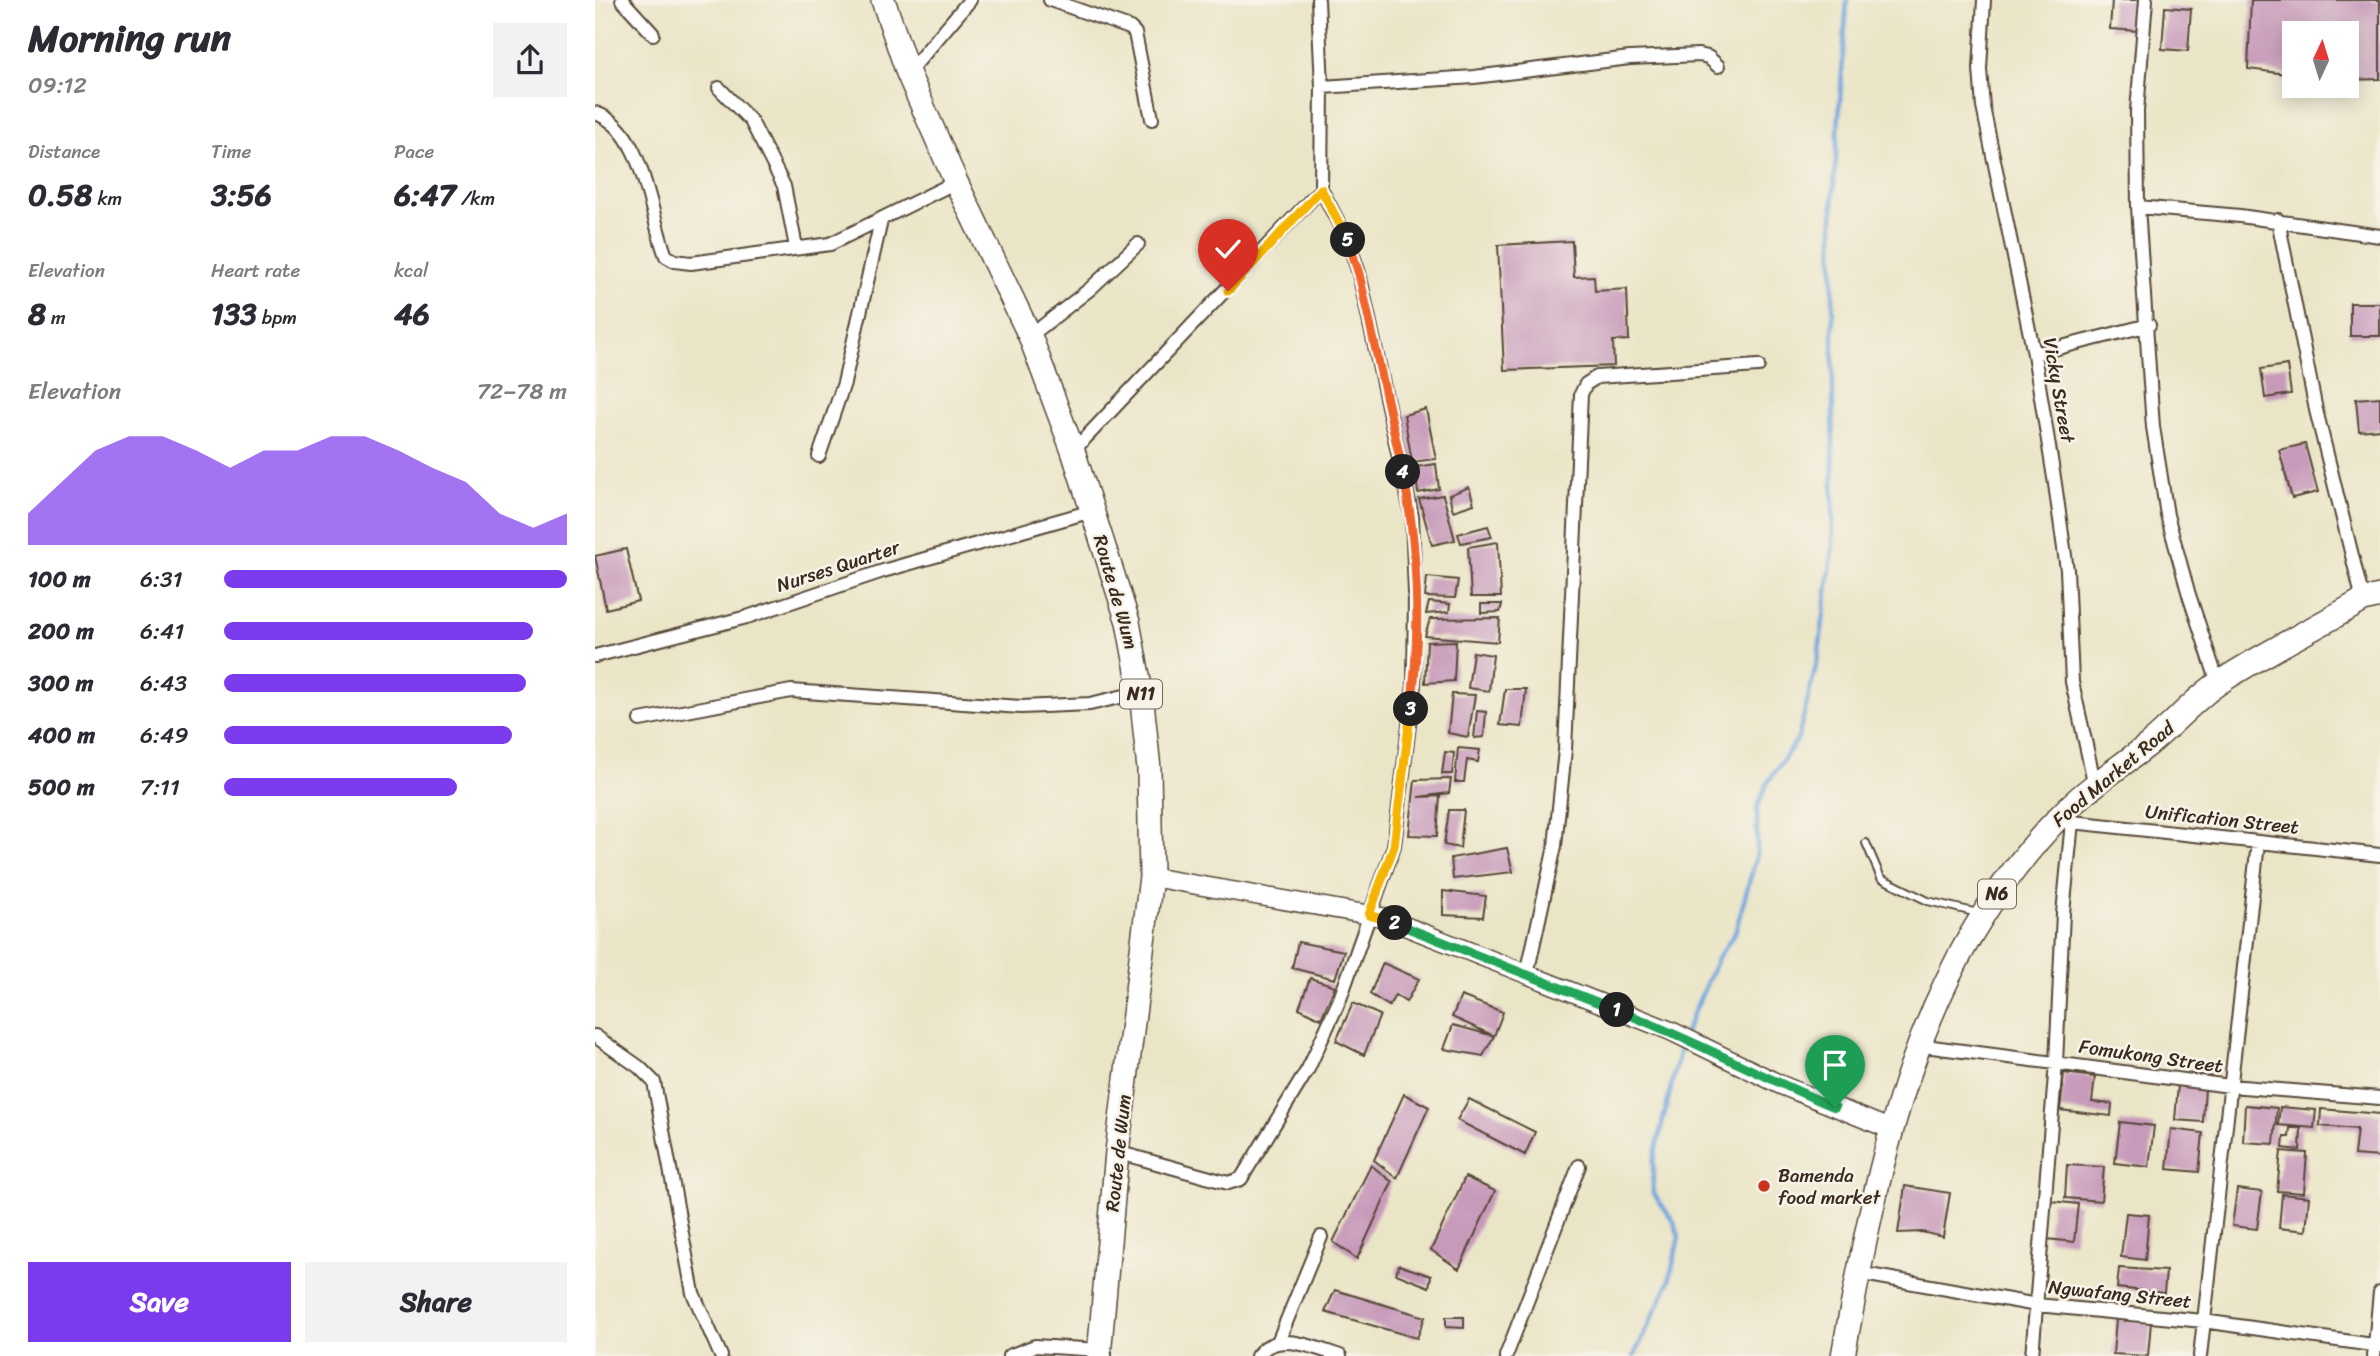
<!DOCTYPE html>
<html lang="en">
<head>
<meta charset="utf-8">
<style>
  body { margin:0; font-family:Sriracha,sans-serif; background:#f2f2f3; color:#2b2b33; height:100vh; display:flex; flex-direction:column; font-size:26px; white-space:nowrap }
  * { box-sizing:border-box; margin:0 }
  p { font-size:23px; color:#7c7c81 }
  .icon { flex:none; width:38px; height:38px; fill:none; stroke:currentColor; stroke-width:2; stroke-linecap:round; stroke-linejoin:round }
  .map { position:relative; flex:1; overflow:hidden }
  .details { display:flex; flex-direction:column; background:#fff; width:595px }
  .details>* { flex:none }
  .needle { width:46px; rotate:4deg }
  .tools { position:absolute; left:1687px; top:21px; display:grid; gap:14px }
  .tools a { display:grid; place-items:center; width:77px; height:77px; border-radius:0px; background:#fff; box-shadow:0 4px 18px #0003; font-size:35px }
  .pin { position:absolute; display:grid; place-items:center; width:60px; height:60px; color:#fff; margin:-72px -30px; border-radius:50% 50% 50% 0; rotate:-45deg; box-shadow:0 0 7px #0007 }
  .pin .icon { rotate:45deg }
  .km { position:absolute; width:35px; height:35px; margin:-18px; border-radius:50%; background:#222; color:#fff; font-size:19px; line-height:35px; text-align:center }
  .round { display:grid; place-items:center; flex:none; width:74px; height:74px; border-radius:0px; background:#f2f2f3 }
  .head { display:flex; align-items:center; justify-content:space-between; height:119px; padding:0 28px }
  h1 { font-size:38px; font-weight:800; line-height:52px }
  .stats { display:grid; grid-template-columns:repeat(3,1fr); gap:10px; height:119px; padding:7px 28px }
  .stats div { display:grid; align-content:center }
  .stats b { font-size:30px; font-weight:800 }
  .stats small { font-size:19px; font-weight:400 }
  .stats p { font-size:19px }
  .chart { height:196px; padding:14px 28px }
  .chart p { display:flex; justify-content:space-between }
  .chart svg { width:100%; height:126px; margin-top:7px; fill:#7c3aed; opacity:.7 }
  .button { display:flex; gap:14px; margin-top:auto; padding:14px 28px }
  .button a { flex:1; height:80px; border-radius:0px; background:#7c3aed; color:#fff; font-size:28px; font-weight:800; line-height:80px; text-align:center }
  .button a+a { background:#f2f2f3; color:#2b2b33 }
  ul { padding:0 28px; list-style:none; font-size:23px }
  li { display:grid; grid-template-columns:112px 84px 1fr; align-items:center; height:52px }
  li i { height:18px; border-radius:9px; background:#7c3aed }
  main { display:flex; flex:1; min-height:0 }
  .map>svg:first-child { display:block }
  .lines { fill:none; stroke-linecap:round; stroke-linejoin:round }
  .stream { stroke:#6da3db; stroke-width:4.5 }
  .building { fill:#c79aba }
  .lane-casing { stroke:#554637; stroke-width:10 }
  .street-casing { stroke:#554637; stroke-width:16 }
  .secondary-casing { stroke:#554637; stroke-width:21 }
  .highway-casing { stroke:#554637; stroke-width:26 }
  .lane { stroke:#fff; stroke-width:6 }
  .street { stroke:#fff; stroke-width:12 }
  .secondary { stroke:#fff; stroke-width:18 }
  .highway { stroke:#fff; stroke-width:23 }
  .split-1-casing { stroke:#fff; stroke-width:14 }
  .split-2-casing { stroke:#fff; stroke-width:14 }
  .split-3-casing { stroke:#fff; stroke-width:14 }
  .split-4-casing { stroke:#fff; stroke-width:14 }
  .split-5-casing { stroke:#fff; stroke-width:14 }
  .split-6-casing { stroke:#fff; stroke-width:14 }
  .split-1 { stroke:#22a559; stroke-width:9 }
  .split-2 { stroke:#22a559; stroke-width:9 }
  .split-3 { stroke:#f5b400; stroke-width:9 }
  .split-4 { stroke:#f0652b; stroke-width:9 }
  .split-5 { stroke:#f0652b; stroke-width:9 }
  .split-6 { stroke:#f5b400; stroke-width:9 }
  .poi-dot { fill:#c8321e; stroke:#f7f3e8; stroke-width:2.5 }
  .labels { text-anchor:middle; dominant-baseline:central; stroke-width:5; stroke-linejoin:round; paint-order:stroke }
  .shield { fill:#f7f3e8; stroke:#73665b; stroke-width:2 }
  .shield-label { font-size:18px; font-weight:bold; fill:#3b2a1e }
  .street-label { font-size:19px; fill:#3b2a1e; stroke:#f7f3e8 }
  .poi-label { font-size:19px; fill:#3b2a1e; stroke:#f7f3e8; text-anchor:start }
</style>
</head>
<body>
<main>
<section class="details">
<div class="head"><div><h1>Morning run</h1><p>09:12</p></div><a class="round"><svg class="icon" aria-label="share" viewBox="0 0 24 24"><path d="M12 15V3M7 8l5-5 5 5M5 13v7h14v-7"/></svg></a></div>
<div class="stats">
<div><p>Distance</p><b>0.58<small> km</small></b></div>
<div><p>Time</p><b>3:56</b></div>
<div><p>Pace</p><b>6:47<small> /km</small></b></div>
</div>
<div class="stats">
<div><p>Elevation</p><b>8<small> m</small></b></div>
<div><p>Heart rate</p><b>133<small> bpm</small></b></div>
<div><p>kcal</p><b>46</b></div>
</div>
<div class="chart"><p><span>Elevation</span>72–78 m</p>
<svg viewBox="0 0 160 44" preserveAspectRatio="none"><path d="M0 44V33L10 22L20 11L30 6L40 6L50 11L60 17L70 11L80 11L90 6L100 6L110 11L120 17L130 22L140 33L150 38L160 33V44z"/></svg>
</div>
<ul>
<li><b>100 m</b>6:31<i style="width:100%"></i></li>
<li><b>200 m</b>6:41<i style="width:90%"></i></li>
<li><b>300 m</b>6:43<i style="width:88%"></i></li>
<li><b>400 m</b>6:49<i style="width:84%"></i></li>
<li><b>500 m</b>7:11<i style="width:68%"></i></li>
</ul>
<div class="button"><a>Save</a><a>Share</a></div>
</section>
<div class="map">
<svg width="1785" height="1356" viewBox="0 0 1785 1356">
  <rect width="100%" height="100%" fill="#f7f3e8"/>
  <filter id="ink" filterUnits="userSpaceOnUse"><feTurbulence type="fractalNoise" baseFrequency=".0143" numOctaves="2"/><feDisplacementMap in="SourceGraphic" scale="14" xChannelSelector="R" yChannelSelector="G"/><feConvolveMatrix kernelMatrix="1 2 1 2 8 2 1 2 1" color-interpolation-filters="sRGB"/></filter>
  <filter id="wash" filterUnits="userSpaceOnUse"><feTurbulence type="fractalNoise" baseFrequency=".00686" numOctaves="4" result="noise"/><feDisplacementMap in="SourceGraphic" scale="28" xChannelSelector="R" yChannelSelector="G"/><feGaussianBlur stdDeviation="1.57" result="paint"/><feColorMatrix in="noise" values="0 0 0 0 0 0 0 0 0 0 0 0 0 0 0 0 0 1.4 0 .05"/><feComposite in="paint" operator="in"/></filter>
  <g filter="url(#wash)">
    <rect width="100%" height="100%" fill="#ebe5c7"/>
    <g class="lines">
      <!-- stream -->
      <path class="stream" d="M1090,1033l32,-74 18,-26 22,-79v-45l9,-24 32,-47 20,-80 15,-110v-347l14,-201
        M1039,1356l35,-74 10,-45 -5,-15 -21,-29v-31l29,-121"/>
    </g>
    <g id="blocks">
      <!-- building -->
      <path class="building" d="M1517,0h29l-2,31 -29,-2z
        M1656,0h129v79l-33,1v-47h-53v42l-46,-6z
        M1570,7l26,2 -3,42 -26,-2z
        M977,241l2,36 20,-1 1,15 32,-2 2,51 -16,1 1,25 -110,4 -6,-125z
        M1755,303h30v33h-30z
        M1692,365l4,29 -26,4 -4,-29z
        M1785,397v32l-21,2 -3,-32z
        M831,409l10,50 -24,3 -8,-47z
        M1710,444l13,48 -26,6 -13,-48z
        M841,464l3,25 -21,4 -3,-26z
        M874,487l5,17 -21,7 -4,-16z
        M848,495l12,45 -23,5 -13,-46z
        M893,526l4,11 -31,6 -3,-9z
        M903,542l3,55h-30l-3,-50z
        M31,549l12,52 -32,8 -11,-53z
        M832,577l31,3 -3,18 -30,-1z
        M834,602l21,2 -1,8 -23,2z
        M886,604h21l-2,8 -19,1z
        M905,618l-2,24 -73,-6 5,-17z
        M861,641l-2,40 -29,2 2,-41z
        M878,652l20,3 -4,36 -21,-3z
        M910,689h21l-4,38 -22,-2z
        M857,694l23,1 -7,42 -20,-4z
        M882,711l9,1 -2,25 -10,1z
        M863,748l22,2 -2,12 -11,-2 -3,22h-9z
        M850,752l9,1 -2,21h-10z
        M856,779l-2,14 -30,4 21,-1 -3,40 -28,-1 6,-55z
        M854,810h15l-4,38 -16,-3z
        M912,848l6,24 -60,7 -2,-21z
        M848,891l43,5 -3,21 -40,-2z
        M703,942l46,9 -9,28 -43,-11z
        M788,963l36,16 -13,23 -11,-7 -6,11 -19,-12z
        M715,978l25,8 -14,33 -22,-11z
        M866,996l42,16 -9,24 -42,-19z
        M758,1003l27,12 -16,40 -28,-14z
        M858,1025l41,11 -11,20 -39,-7z
        M1469,1073l31,4 -3,25 20,2 -1,12 -51,-6z
        M1583,1085l27,2 -2,35 -28,-2z
        M809,1094l25,13 -32,71 -23,-18z
        M874,1099l66,33 -10,23 -68,-35z
        M1650,1105l32,3 -3,36 -31,-2z
        M1685,1107l36,3 -2,18 -36,-3z
        M1726,1109l59,5v43l-26,-2 3,-26 -37,-3z
        M1525,1122l34,4 -5,41 -34,-4z
        M1695,1128h11l-1,22 -17,-2 1,-11h5z
        M1576,1129l32,4 -4,39 -32,-3z
        M1686,1151l26,2 -3,40 -27,-2z
        M776,1165l21,17 -35,77 -24,-17z
        M1472,1165l37,2 -3,34 -36,-3z
        M870,1177l30,14 -36,78 -28,-19z
        M1310,1186l45,7 -7,44 -21,-5 -24,1z
        M1642,1189l25,3 -5,37 -25,-3z
        M1687,1194l27,3 -3,34 -27,-3z
        M1456,1201l27,3 -4,38 -27,-3z
        M1531,1213l23,2 -4,45 -24,-3z
        M804,1265l32,11 -2,11 -33,-13z
        M1524,1268l47,3 -2,22 -47,-5z
        M740,1290l90,27 -8,21 -92,-26z
        M851,1317h18v11l-18,-1z
        M1521,1319l35,3 -3,34 -35,-2z"/>
    </g>
  </g>
  <g filter="url(#ink)">
    <use href="#blocks" fill-opacity="0" stroke="#554637" stroke-width="2"/>
    <g class="lines">
      <!-- lane casing -->
      <g class="lane-casing">
        <path id="lane" d="M1271,843l15,35 47,23 50,12"/>
      </g>
      <!-- street casing -->
      <g class="street-casing">
        <path id="street" d="M27,0l31,34
          M455,0l80,28 5,5 17,86
          M1389,0l-4,69 3,38 51,247 21,130 12,86 5,112 23,104
          M1551,0l-9,111 1,96 15,220 14,88 22,80 29,88
          M313,73l62,-73
          M727,87l152,-10 156,-19 69,-3 9,2 10,9
          M124,88l32,33 33,65 12,61
          M0,113c49,15 54,100 71,143l9,5 16,2 139,-19 126,-62
          M1543,207l102,9 140,20
          M1683,220l38,190 47,190
          M435,336l60,-47 48,-45
          M1439,354l115,-29
          M478,451l248,-262 1,-102 -4,-87
          M224,456l25,-73 37,-162
          M0,656l152,-39 136,-46 209,-60
          M45,720l151,-29 230,16 69,-3 51,-12
          M1473,818l4,4 308,33
          M932,974l28,-128 10,-96 16,-356 5,-10 11,-7 161,-11
          M0,1036l44,31 15,15 39,211 28,63
          M1322,1045l313,41 150,12
          M522,1152l111,31 13,-4 67,-110 32,-70 54,-153 20,-161 1,-92 -3,-76 -53,-244 -11,-32 -27,-52
          M1263,1273l179,32 166,16 177,25
          M683,1342l43,-105
          M414,1356l26,-10 65,4
          M662,1356c20,-27 58,-8 83,0
          M911,1356l73,-190
          M1437,1356l24,-293 7,-150 9,-91
          M1605,1356l58,-513
          M1779,1356l6,-64"/>
      </g>
      <!-- secondary casing -->
      <g class="secondary-casing">
        <path id="secondary" d="M556,877l231,40 289,114 110,54 109,44"/>
      </g>
      <!-- highway casing -->
      <g class="highway-casing">
        <path id="highway" d="M288,0l25,73 48,109 74,154 43,115 55,171 13,70 8,77 2,108 -34,275 -18,204
          M1248,1356c36,-198 73,-391 219,-542 25,-26 58,-47 86,-69 25,-20 46,-46 72,-63 46,-30 96,-54 143,-82l17,-4"/>
      </g>
      <!-- lane -->
      <use href="#lane" class="lane"/>
      <!-- street -->
      <use href="#street" class="street"/>
      <!-- secondary -->
      <use href="#secondary" class="secondary"/>
      <!-- highway -->
      <use href="#highway" class="highway"/>
    </g>
  </g>
  <g class="lines" filter="url(#ink)">
    <!-- split-1 casing -->
    <g class="split-1-casing">
      <path id="split-1" d="M1022,1010c75,29 144,67 218,97"/>
    </g>
    <!-- split-2 casing -->
    <g class="split-2-casing">
      <path id="split-2" d="M800,923l222,87"/>
    </g>
    <!-- split-3 casing -->
    <g class="split-3-casing">
      <path id="split-3" d="M800,923l-26,-8 25,-69 17,-137"/>
    </g>
    <!-- split-4 casing -->
    <g class="split-4-casing">
      <path id="split-4" d="M808,472c15,76 18,160 8,237"/>
    </g>
    <!-- split-5 casing -->
    <g class="split-5-casing">
      <path id="split-5" d="M753,240l11,34 44,198"/>
    </g>
    <!-- split-6 casing -->
    <g class="split-6-casing">
      <path id="split-6" d="M633,291l93,-102 27,51"/>
    </g>
    <!-- split-1 -->
    <use href="#split-1" class="split-1"/>
    <!-- split-2 -->
    <use href="#split-2" class="split-2"/>
    <!-- split-3 -->
    <use href="#split-3" class="split-3"/>
    <!-- split-4 -->
    <use href="#split-4" class="split-4"/>
    <!-- split-5 -->
    <use href="#split-5" class="split-5"/>
    <!-- split-6 -->
    <use href="#split-6" class="split-6"/>
  </g>
  <!-- markers -->
  <circle class="poi-dot" cx="1169" cy="1186" r="7"/>
  <g class="labels">
    <!-- shield labels -->
    <g class="shield">
      <rect x="525" y="679.5" width="42" height="29" rx="5"/>
      <rect x="1383" y="879.5" width="38" height="29" rx="5"/>
    </g>
    <g class="shield-label">
      <text x="546" y="694">N11</text>
      <text x="1402" y="894">N6</text>
    </g>
    <!-- street labels -->
    <g class="street-label">
      <text transform="translate(1464 390) rotate(80)">Vicky Street</text>
      <text transform="translate(243 566) rotate(-18)">Nurses Quarter</text>
      <text transform="translate(521 592) rotate(74)">Route de Wum</text>
      <text transform="translate(1518 774) rotate(-40)">Food Market Road</text>
      <text transform="translate(1627 819) rotate(6)">Unification Street</text>
      <text transform="translate(1556 1056) rotate(8)">Fomukong Street</text>
      <text transform="translate(523 1153) rotate(-84)">Route de Wum</text>
      <text transform="translate(1525 1294) rotate(6)">Ngwafang Street</text>
    </g>
    <!-- poi labels -->
    <g class="poi-label">
      <text x="1183" y="1175">Bamenda<tspan x="1183" dy="22">food market</tspan></text>
    </g>
  </g>
</svg>
<div class="tools">
<a><svg class="needle" viewBox="-14 -14 28 28"><path d="M0-13l5 13h-10z" fill="#e53935"/><path d="M0 13l5-13h-10z" fill="#7c7c81"/></svg></a>
</div>
<div class="pin" style="left:1240px;top:1107px;background:#1e9e55"><svg class="icon" aria-label="arrive" viewBox="0 0 24 24"><path d="M6 21V4h12l-3 4 3 4H6"/></svg></div>
<div class="pin" style="left:633px;top:291px;background:#d93025"><svg class="icon" aria-label="check" viewBox="0 0 24 24"><path d="M5 12l5 5 9-10"/></svg></div>
<b class="km" style="left:1022px;top:1010px">1</b>
<b class="km" style="left:800px;top:923px">2</b>
<b class="km" style="left:816px;top:709px">3</b>
<b class="km" style="left:808px;top:472px">4</b>
<b class="km" style="left:753px;top:240px">5</b>
</div>
</main>
</body>
</html>
